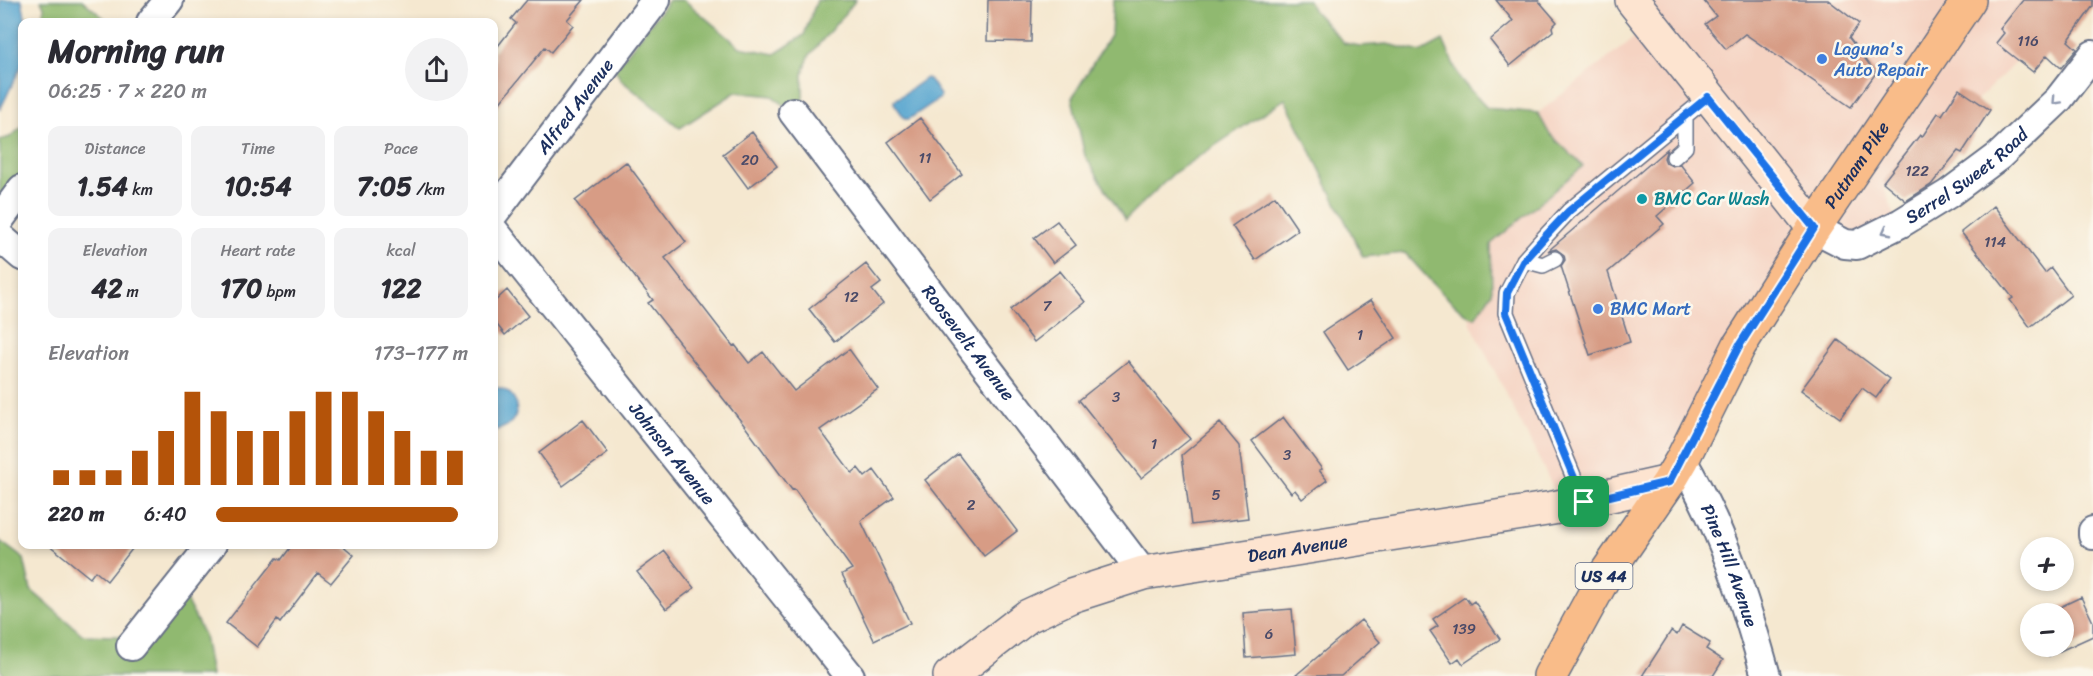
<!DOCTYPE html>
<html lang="en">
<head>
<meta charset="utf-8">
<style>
  body { margin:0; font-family:Sriracha,sans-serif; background:#f2f2f3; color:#2b2b33; height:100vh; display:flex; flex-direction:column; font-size:22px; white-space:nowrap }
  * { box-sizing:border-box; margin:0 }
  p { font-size:20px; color:#7c7c81 }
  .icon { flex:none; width:33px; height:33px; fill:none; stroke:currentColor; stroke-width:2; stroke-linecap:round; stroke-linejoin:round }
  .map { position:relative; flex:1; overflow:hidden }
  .details { position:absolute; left:18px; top:18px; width:480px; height:531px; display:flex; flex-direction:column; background:#fff; border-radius:12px; box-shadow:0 3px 9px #0003 }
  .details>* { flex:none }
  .fabs { position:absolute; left:2020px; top:537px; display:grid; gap:12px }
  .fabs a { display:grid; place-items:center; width:54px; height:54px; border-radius:50%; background:#fff; box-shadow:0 3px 9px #0003; font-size:30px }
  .pin { position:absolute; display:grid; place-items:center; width:51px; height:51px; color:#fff; margin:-26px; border-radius:12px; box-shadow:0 3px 9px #0006 }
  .round { display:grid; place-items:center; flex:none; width:63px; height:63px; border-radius:32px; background:#f2f2f3 }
  .headline { display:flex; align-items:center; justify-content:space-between; height:102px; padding:0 30px }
  h1 { font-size:33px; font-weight:700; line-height:45px }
  .figures { display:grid; grid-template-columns:repeat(3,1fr); gap:9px; height:102px; padding:6px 30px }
  .figures div { display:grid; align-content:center; border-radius:12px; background:#f2f2f3; text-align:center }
  .figures b { font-size:26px; font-weight:700 }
  .figures small { font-size:16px; font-weight:400 }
  .figures p { font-size:16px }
  .chart { height:168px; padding:12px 30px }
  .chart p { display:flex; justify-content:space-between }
  .chart svg { width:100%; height:108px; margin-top:6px; stroke:#b45309; stroke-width:6 }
  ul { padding:0 30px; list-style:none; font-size:20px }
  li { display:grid; grid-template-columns:96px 72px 1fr; align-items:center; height:45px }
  li i { height:15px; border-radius:8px; background:#b45309 }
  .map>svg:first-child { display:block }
  .built { fill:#f5d3c2 }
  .forest { fill:#90b970; stroke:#567467; stroke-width:1.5 }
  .water { fill:#56a5cf; stroke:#386a96; stroke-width:1.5 }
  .building { fill:#d79c85 }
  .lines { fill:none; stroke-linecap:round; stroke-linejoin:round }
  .lane-casing { stroke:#677086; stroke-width:18 }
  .street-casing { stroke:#677086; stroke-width:32 }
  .secondary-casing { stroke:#677086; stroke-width:36 }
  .primary-casing { stroke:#677086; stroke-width:36 }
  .lane { stroke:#fff; stroke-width:15 }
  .street { stroke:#fff; stroke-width:28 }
  .secondary { stroke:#fde4d0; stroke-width:33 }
  .primary { stroke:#f9bc89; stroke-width:33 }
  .oneway { stroke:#8d97ae }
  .route-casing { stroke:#fff; stroke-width:12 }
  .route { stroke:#1a73e8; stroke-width:8 }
  .shop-dot { fill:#3f7fe0; stroke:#fbf7ec; stroke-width:2 }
  .culture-dot { fill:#0f9aa8; stroke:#fbf7ec; stroke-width:2 }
  .labels { text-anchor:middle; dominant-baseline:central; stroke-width:5; stroke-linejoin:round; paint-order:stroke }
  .number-label { font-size:15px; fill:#4a4a68 }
  .shield { fill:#fbf7ec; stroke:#5e6b89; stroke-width:1.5 }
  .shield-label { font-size:16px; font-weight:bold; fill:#1b2f5e }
  .shop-label { font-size:18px; fill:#366cbe; stroke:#fbf7ec; text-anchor:start }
  .street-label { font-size:18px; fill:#1b2f5e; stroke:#fbf7ec }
  .culture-label { font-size:18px; fill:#0d838f; stroke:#fbf7ec; text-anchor:start }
</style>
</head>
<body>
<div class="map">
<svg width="2093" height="676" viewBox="0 0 2093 676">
  <rect width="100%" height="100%" fill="#fbf7ec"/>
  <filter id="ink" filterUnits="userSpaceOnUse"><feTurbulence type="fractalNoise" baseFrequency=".0167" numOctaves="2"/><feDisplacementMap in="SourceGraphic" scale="12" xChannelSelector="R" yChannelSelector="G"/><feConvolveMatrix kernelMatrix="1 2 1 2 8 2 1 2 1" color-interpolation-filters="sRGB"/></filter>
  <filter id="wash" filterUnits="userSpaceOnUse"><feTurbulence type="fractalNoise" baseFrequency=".008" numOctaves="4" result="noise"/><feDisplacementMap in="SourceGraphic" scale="24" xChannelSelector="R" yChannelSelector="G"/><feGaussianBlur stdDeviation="1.35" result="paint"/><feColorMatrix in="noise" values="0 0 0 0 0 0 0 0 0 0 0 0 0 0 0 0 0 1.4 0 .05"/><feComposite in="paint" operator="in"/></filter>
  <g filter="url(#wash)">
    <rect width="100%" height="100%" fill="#f5e8d0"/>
    <!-- built -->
    <path class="built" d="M1629,0h431l-44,62 -119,116 -13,9 12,32 -53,31 -31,1 -135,214 -117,36 -88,-175 -3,-9 7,1 16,-25 -1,-49 92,-78 -34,-33 -11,-20 110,-86z"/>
    <!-- forest -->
    <path class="forest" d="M41,0h41l27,22h-66l1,-15z
      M669,0h15l56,47 35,7 29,-19 13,-35h39l-47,56 -6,18v45l-31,-23 -36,-4 -56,36 -59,-48 -6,-11z
      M1113,0h195l6,11 30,32 16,3 27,-2 34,8 22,-12 17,39 27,29 51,5 11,20 34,33 -92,78 1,49 -17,25c-17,-4 -56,-50 -70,-65l-42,4 -78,-158 -111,74 -49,47 -40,-64 -13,-58 39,-64z
      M22,127v78l-22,31v-96l10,-3z
      M0,541l24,18 7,31 52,45 62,2 37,-45 22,43 7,41h-207l-4,-7z"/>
    <!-- water -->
    <path class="water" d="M0,0h22l4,22h-4v42l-22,46z
      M926,78l3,1 11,16v3l-31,21h-4l-11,-16v-2z
      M494,387c30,3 30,39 1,43z"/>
    <g id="blocks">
      <!-- building -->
      <path class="building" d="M527,0h57l-17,20 6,5 -22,27 -6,-5 -51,63v-59l22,-28 -5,-4z
        M988,0h44l-1,42 -44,-1z
        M1496,0h42l19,22 -5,5 1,4 -43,35 -20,-26 23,-19z
        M1703,0h125l31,24 -10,14 27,35 -25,34 -106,-73 -19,15 -21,-25 11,-8z
        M2023,0h70v6l-25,35 9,8 -16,19 -14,-13 -14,17 -37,-29 8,-10 -4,-4z
        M1959,89l31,21 -28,43 -4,-2 -27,34 -25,16 -23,-19 37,-47 2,2 16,-24 4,2z
        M920,118l42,56 -32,25 -42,-57z
        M752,132l25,34 -29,22 -25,-34z
        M1667,149l-3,9 2,5 6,3 8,-2 15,19 -38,33 7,8 -56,48 22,70 -40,13 -29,-89 4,-6 -1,-5 -8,-6 -8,2z
        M626,162l60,80 -21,16 68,88 2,-1 14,18 14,-11 31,39 55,-42 29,40 -58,41 32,43 6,-5 7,9 9,-7 20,27 -33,24 49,102 -36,17 -32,-66 10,-5 -58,-80 -2,1 -48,-65 -96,-122 5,-3 -78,-99z
        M1275,196l23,34 -43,30 -23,-34z
        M1994,206l51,67 6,-5 20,27 -41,32 -20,-27 3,-2 -52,-66z
        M1057,221l19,24 -23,18 -19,-25z
        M866,264l15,19 -9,7 11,14 -48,38 -26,-33z
        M1060,271l25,31 -51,40 -24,-32z
        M507,290l21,26 -23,19 -11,-14v-19z
        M1371,300l25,38 -48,32 -25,-38z
        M1838,340l52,39 -14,19 -14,-10 -22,30 -39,-28z
        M1128,361l62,78 -49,39 -62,-78z
        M1283,417l39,52 -3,1 8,10 -25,19 -7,-9 -4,3 -39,-52z
        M583,420l25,33 -45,33 -24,-33z
        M1220,423l19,23 9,72 -57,7 -9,-70z
        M958,454l59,77 -33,25 -59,-76z
        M48,544h88l-29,37 -12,-10 -5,7z
        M293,544h48l13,11 -23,28 -13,-10 -38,50 -3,-3 -20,27 -31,-24 51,-65 4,2z
        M665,551l29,37 -28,21 -29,-37z
        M1465,597l5,7 4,-3 26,38 -37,25 -4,-6 -7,5 -22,-32 8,-5 -5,-7z
        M2081,597l12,25v14l-44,20 -5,-10h20v-32h-19z
        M1292,609l4,45 -50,4 -3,-45z
        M1361,620l19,22 -39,34h-46z
        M1682,626l28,17 -4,6 17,11 -10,16h-71l29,-45 6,4z"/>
    </g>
  </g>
  <g filter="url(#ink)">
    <use href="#blocks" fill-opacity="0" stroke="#677086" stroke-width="1.5"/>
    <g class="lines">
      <!-- lane casing -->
      <g class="lane-casing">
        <path id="lane" d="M1674,157l11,-10v-31
          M1524,260l19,5 12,-6
          M1584,502l-78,-189 1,-20 17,-33 17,-19 28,-30 139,-114"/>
      </g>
      <!-- street casing -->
      <g class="street-casing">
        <g id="street">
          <path d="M151,22l18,-22"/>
          <path id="s1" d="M793,112l350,461"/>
          <path id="s2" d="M494,213l162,-213"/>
          <path d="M0,219l22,-30"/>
          <path id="s3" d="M1814,228l31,16 12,1 44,-22 47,-29 51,-38 59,-56 35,-45"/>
          <path id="s4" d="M494,231l356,445"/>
          <path d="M0,237l22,19"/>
          <path id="s5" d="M1682,460c40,68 63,140 84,216"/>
          <path d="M2093,531v4"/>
          <path d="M131,646l81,-102"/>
        </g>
      </g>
      <!-- secondary casing -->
      <g class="secondary-casing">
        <g id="secondary">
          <path d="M1632,0l182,228"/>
          <path id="s6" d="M950,676l78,-60 43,-20 72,-23 410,-65 116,-26"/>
        </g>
      </g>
      <!-- primary casing -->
      <g class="primary-casing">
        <g id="primary">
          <path id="s7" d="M1550,676l55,-101 64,-93 13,-22 57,-114 75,-118 155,-228"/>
        </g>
      </g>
      <!-- lane -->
      <use href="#lane" class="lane"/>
      <!-- street -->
      <use href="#street" class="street"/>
      <!-- secondary -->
      <use href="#secondary" class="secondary"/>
      <!-- primary -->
      <use href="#primary" class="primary"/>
    </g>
    <!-- one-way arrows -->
    <defs><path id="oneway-chevron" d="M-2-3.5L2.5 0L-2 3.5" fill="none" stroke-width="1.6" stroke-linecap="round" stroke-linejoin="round" transform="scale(1.5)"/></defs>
    <g class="oneway">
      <use href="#oneway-chevron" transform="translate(2056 101) rotate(133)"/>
      <use href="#oneway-chevron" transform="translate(1886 231) rotate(152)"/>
    </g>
  </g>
  <g class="lines" filter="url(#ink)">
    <!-- route casing -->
    <g class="route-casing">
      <path id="route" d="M1708,97l106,131 -75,118 -70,136 -85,20 -78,-189 1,-20 17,-33 17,-19 28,-30z"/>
    </g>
    <!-- route -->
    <use href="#route" class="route"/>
  </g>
  <!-- markers -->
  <g class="shop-dot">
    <circle cx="1822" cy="59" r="6"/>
    <circle cx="1598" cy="309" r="6"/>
  </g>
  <circle class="culture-dot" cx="1642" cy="199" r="6"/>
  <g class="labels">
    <!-- number labels -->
    <g class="number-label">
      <text x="2028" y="41">116</text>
      <text x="925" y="158">11</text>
      <text x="750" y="160">20</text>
      <text x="1917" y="171">122</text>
      <text x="1995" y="242">114</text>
      <text x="851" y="297">12</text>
      <text x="1047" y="306">7</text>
      <text x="1360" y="335">1</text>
      <text x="1116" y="397">3</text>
      <text x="1154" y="444">1</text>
      <text x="1287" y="455">3</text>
      <text x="1216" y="495">5</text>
      <text x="971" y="505">2</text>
      <text x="1464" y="629">139</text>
      <text x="1269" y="634">6</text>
    </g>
    <!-- shield labels -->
    <rect class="shield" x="1575.5" y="563" width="57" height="26" rx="4.5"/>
    <g class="shield-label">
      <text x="1604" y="576">US 44</text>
    </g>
    <!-- shop labels -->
    <g class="shop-label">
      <text x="1834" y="49">Laguna's<tspan x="1834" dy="21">Auto Repair</tspan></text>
      <text x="1610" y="309">BMC Mart</text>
    </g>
    <!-- street labels -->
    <g class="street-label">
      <text stroke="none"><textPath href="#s2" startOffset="134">Alfred Avenue</textPath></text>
      <text stroke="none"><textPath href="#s7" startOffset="597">Putnam Pike</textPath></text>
      <text stroke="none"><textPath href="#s3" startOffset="177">Serrel Sweet Road</textPath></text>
      <text stroke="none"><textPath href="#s1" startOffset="290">Roosevelt Avenue</textPath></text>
      <text stroke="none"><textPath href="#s4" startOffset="285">Johnson Avenue</textPath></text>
      <text stroke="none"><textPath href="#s6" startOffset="378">Dean Avenue</textPath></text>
      <text stroke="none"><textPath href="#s5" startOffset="116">Pine Hill Avenue</textPath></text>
    </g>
    <!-- culture labels -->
    <g class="culture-label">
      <text x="1654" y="199">BMC Car Wash</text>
    </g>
  </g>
</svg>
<div class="fabs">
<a>+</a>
<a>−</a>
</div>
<div class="pin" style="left:1584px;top:502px;background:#1e9e55"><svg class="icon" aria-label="arrive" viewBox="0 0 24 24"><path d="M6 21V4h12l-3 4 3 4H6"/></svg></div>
<section class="details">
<div class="headline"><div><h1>Morning run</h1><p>06:25 · 7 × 220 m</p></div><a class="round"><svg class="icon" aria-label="share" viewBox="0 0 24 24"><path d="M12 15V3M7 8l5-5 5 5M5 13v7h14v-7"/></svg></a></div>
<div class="figures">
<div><p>Distance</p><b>1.54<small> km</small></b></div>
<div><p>Time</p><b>10:54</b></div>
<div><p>Pace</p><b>7:05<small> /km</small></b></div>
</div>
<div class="figures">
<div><p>Elevation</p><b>42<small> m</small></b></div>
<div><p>Heart rate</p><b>170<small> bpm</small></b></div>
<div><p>kcal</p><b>122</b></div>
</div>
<div class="chart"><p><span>Elevation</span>173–177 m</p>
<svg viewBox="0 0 160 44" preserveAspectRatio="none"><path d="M5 44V38M15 44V38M25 44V38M35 44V30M45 44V22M55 44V6M65 44V14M75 44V22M85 44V22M95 44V14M105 44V6M115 44V6M125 44V14M135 44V22M145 44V30M155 44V30"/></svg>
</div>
<ul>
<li><b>220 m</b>6:40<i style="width:96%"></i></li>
</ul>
</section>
</div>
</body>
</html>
